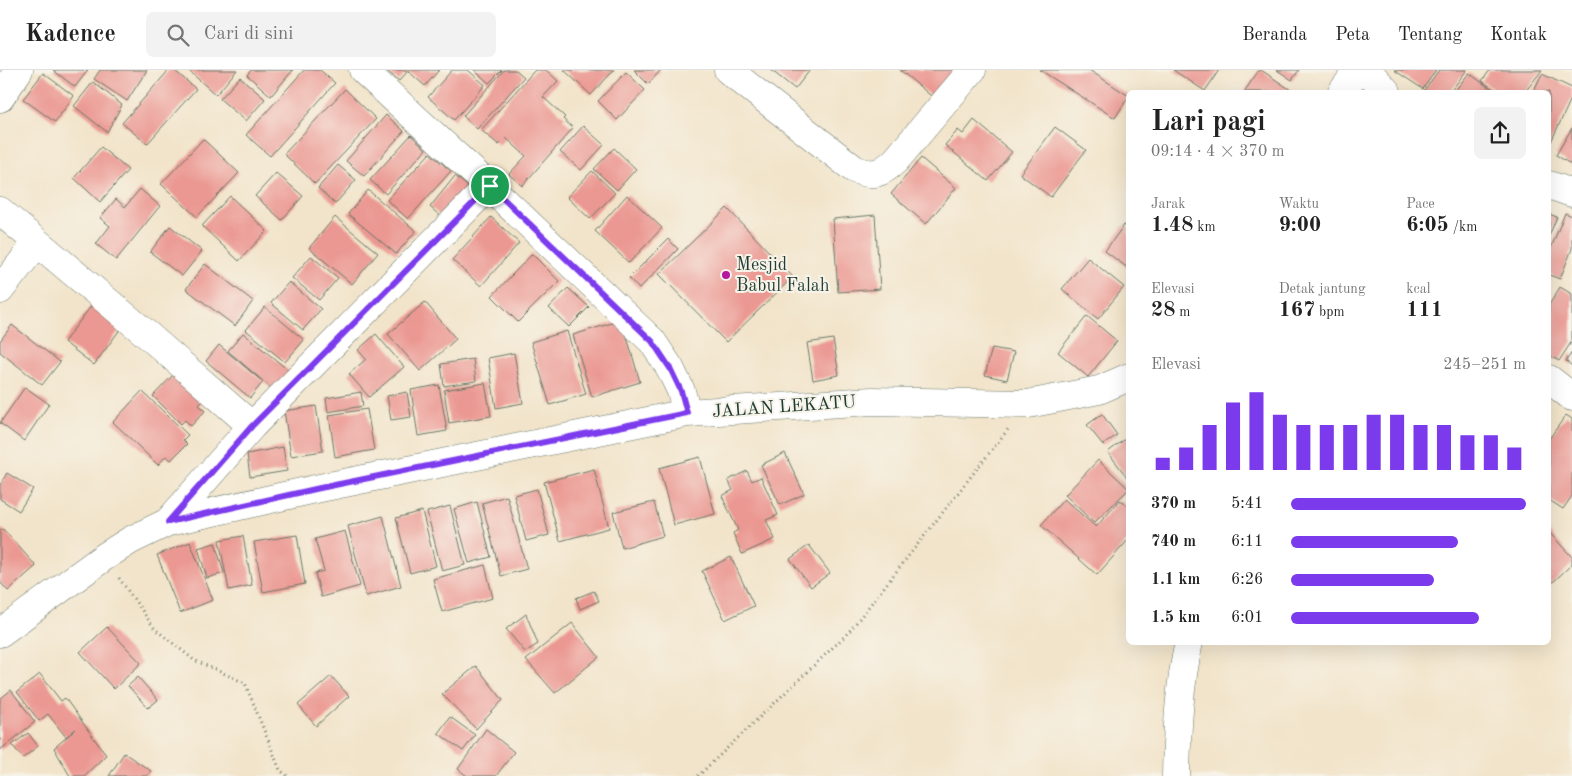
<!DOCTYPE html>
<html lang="id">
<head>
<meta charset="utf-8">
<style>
  body { margin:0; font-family:"Old Standard TT",serif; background:#f2f2f2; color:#222; height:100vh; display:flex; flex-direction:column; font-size:19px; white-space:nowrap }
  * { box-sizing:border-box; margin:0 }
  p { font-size:16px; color:#767676 }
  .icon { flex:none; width:28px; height:28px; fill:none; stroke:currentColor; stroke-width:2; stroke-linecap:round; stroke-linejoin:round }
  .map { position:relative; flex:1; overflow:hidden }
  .drawer { position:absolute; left:1126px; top:20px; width:425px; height:555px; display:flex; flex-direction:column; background:#fff; border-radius:8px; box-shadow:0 5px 20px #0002 }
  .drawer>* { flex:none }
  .pin { position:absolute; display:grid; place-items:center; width:42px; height:42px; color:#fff; margin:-21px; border:2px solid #fff; border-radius:50%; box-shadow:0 1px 5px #0007 }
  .round { display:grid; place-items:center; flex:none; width:52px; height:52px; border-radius:8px; background:#f2f2f2 }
  .summary { display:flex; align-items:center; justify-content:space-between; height:85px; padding:0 25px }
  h1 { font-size:28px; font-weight:600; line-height:38px }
  .stats { display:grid; grid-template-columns:repeat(3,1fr); gap:8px; height:85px; padding:5px 25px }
  .stats div { display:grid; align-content:center }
  .stats b { font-size:21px; font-weight:600 }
  .stats small { font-size:14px; font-weight:400 }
  .stats p { font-size:14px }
  .chart { height:140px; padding:10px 25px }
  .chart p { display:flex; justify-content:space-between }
  .chart svg { width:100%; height:90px; margin-top:5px; stroke:#7c3aed; stroke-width:6 }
  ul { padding:0 25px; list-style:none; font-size:16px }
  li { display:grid; grid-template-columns:80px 60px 1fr; align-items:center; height:38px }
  li i { height:12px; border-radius:6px; background:#7c3aed }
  header { display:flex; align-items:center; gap:30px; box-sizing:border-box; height:70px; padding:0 25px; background:#fff; border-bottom:1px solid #e0e0e0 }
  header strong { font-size:24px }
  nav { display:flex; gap:28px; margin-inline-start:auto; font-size:18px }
  .search { width:350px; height:45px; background:#f2f2f2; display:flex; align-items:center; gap:12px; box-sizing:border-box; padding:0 18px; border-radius:8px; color:#767676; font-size:19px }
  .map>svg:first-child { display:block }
  .building { fill:#eb9892 }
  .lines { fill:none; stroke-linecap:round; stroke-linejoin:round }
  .minor-casing { stroke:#697768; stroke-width:29 }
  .path { stroke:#697768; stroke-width:3; stroke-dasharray:1 4; stroke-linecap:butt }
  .minor { stroke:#fff; stroke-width:28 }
  .route-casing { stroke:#fff; stroke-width:10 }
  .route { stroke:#7c3aed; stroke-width:6 }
  .poi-dot { fill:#b5179e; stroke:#f7f3e8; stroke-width:2 }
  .labels { text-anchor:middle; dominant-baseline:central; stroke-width:4; stroke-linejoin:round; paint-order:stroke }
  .poi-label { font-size:18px; fill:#1f3d34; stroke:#f7f3e8; text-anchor:start }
  .street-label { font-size:18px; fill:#1f3d34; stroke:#f7f3e8 }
</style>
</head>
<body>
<header>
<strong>Kadence</strong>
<div class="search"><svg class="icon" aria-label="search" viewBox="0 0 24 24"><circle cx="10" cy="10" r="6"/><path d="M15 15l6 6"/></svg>Cari di sini</div>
<nav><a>Beranda</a><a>Peta</a><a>Tentang</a><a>Kontak</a></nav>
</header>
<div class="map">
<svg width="1572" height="706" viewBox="0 0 1572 706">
  <rect width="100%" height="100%" fill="#f7f3e8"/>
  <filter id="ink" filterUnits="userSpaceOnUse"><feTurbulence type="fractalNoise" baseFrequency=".02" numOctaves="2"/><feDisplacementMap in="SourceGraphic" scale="10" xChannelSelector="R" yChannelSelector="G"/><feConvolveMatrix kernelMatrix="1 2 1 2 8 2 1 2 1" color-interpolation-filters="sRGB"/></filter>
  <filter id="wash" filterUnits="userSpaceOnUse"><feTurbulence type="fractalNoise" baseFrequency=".0096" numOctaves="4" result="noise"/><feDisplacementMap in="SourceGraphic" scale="20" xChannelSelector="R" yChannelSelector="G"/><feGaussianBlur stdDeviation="1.12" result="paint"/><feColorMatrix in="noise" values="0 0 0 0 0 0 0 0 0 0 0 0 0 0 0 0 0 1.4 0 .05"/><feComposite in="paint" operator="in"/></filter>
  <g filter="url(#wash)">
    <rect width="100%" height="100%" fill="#f2e4ca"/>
    <g id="blocks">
      <!-- building -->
      <path class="building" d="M53,0h35l-13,17z
        M100,0h47l-20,31 -33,-22z
        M169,0h5l22,19 -49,55 -25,-21z
        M188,0h49l-21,25z
        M251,0h42l-22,26 -24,-21z
        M304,0h16l15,13 -65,73 -24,-21z
        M386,0h53l-14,16 -17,-15 -9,10z
        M452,0h16l17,15 -31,35 -26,-23z
        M474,0h28l-13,13z
        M504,0h12l8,7 -47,52 -14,-13z
        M535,0h11l12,11 -15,16 22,20 -2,2 10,9 -51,58 -13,-12 17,-18 -20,-18 -7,7 -18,-15z
        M564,0h50l-23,25z
        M634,0h27l-13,14z
        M771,0h39l-15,19z
        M900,0h61l-25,30z
        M1040,0h49l40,26 -14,22z
        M1173,0h46l-14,21z
        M1259,0h2l33,22h-50z
        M1277,0h22l-7,10z
        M1394,0h42l-13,19z
        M1439,0h28l-17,22h-27z
        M1490,0h52l-17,22h-27l-16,-11z
        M626,2l19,18 -28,30 -19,-19z
        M43,3l31,23 -19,26 -32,-23z
        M1469,3l22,16 -2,3h-35z
        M1542,4l30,14v9l-23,49v-54h-16z
        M240,7l25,22 -19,22 -26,-22z
        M93,12l29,23 -15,27 -33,-26z
        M345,19l31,30 -61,65 -31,-30z
        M386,45l18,16 -40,45 -18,-15z
        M974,50l38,32 -24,29 -43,-36 13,-15 5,4z
        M583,56l21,19 -23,25 -21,-18z
        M1055,57l31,23 -35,47 -31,-23z
        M1572,58v37l-16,-10z
        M411,65l15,14 -40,45 -16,-14z
        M203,69l36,34 -42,44 -36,-33z
        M101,77l27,23 -28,32 -26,-24z
        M614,78l22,21 -19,21 -23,-21z
        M430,83l21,18 -43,48 -21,-19z
        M921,88l35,30 -30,36 -35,-30z
        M338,95l18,15 -21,24 -17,-16z
        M592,101l23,22 -25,26 -23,-22z
        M276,103l27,23 -21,24 -27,-24z
        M455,106l16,13 -26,31 -15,-13z
        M140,119l20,17 -44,54 -20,-16 14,-18 -10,-8 16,-19 9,8z
        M368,120l48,41 -20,23 -48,-40z
        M627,125l35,33 -33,35 -34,-32z
        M230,126l37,35 -28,30 -37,-35z
        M727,138l66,69 -67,65 -67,-68z
        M1565,143l7,3v33l-12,30 -11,-4v-22z
        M1549,144l8,3 -8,19z
        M875,145l5,74 -42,3 -5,-73z
        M335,147l43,36 -26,31 -43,-36z
        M491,147l28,26 -38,43 -29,-26z
        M1124,155l5,3v41l-24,-18z
        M170,156l32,25 -20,25 -32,-24z
        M668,169l10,10 -39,40 -10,-11z
        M532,184l27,27 -41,41 -26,-26z
        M311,186l27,22 -19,22 -27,-22z
        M1088,188l36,29 -26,32 -36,-30z
        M205,194l48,37 -18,25 -49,-37z
        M289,212l32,27 -18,21 -32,-27z
        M1560,217l12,7v47l-13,20 -10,-6v-50z
        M568,218l21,19 -20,20 -20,-19z
        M94,232l30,22 -30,41 -30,-23z
        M425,232l31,37 -36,32 -32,-37z
        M265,237l39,33 -19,22 -39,-32z
        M1087,246l30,25 -29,36 -30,-25z
        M622,250l18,62 -48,15 -19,-62z
        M12,255l48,37 -18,23 -42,-33v-11z
        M567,261l19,63 -36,11 -19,-63z
        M243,263l51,42 -16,19 -50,-43z
        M376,264l28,33 -35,30 -20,-23 17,-15 -8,-9z
        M833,269l6,36 -26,5 -6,-37z
        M219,275l44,37 -13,16 -44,-37z
        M992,278l22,4 -7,28 -22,-5z
        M1572,282v14l-6,-5z
        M514,283l9,50 -27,5 -8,-50z
        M473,289l3,22 -32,5 -3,-22z
        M175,303l28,28 -4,4 6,6 -14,15 -6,-6 -4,4 -28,-28z
        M485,313l6,33 -42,7 -5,-33z
        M439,315l8,46 -29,5 -7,-46z
        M25,317l24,17 -25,37 -24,-18z
        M142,321l46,44 -5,5 4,4 -16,16 -5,-4 -8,9 -45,-43z
        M361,322l2,14 -35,6 -2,-14z
        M407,322l4,25 -20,3 -4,-24z
        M316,336l7,45 -32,5 -7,-45z
        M367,339l7,41 -39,7 -6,-42z
        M1102,344l15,21 -14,10 -16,-20z
        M1566,345l6,4v77l-9,13 -14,-9v-61z
        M1129,366v44l-21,-28z
        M283,377l4,24 -37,6 -3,-23z
        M785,383l19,41 -24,11 -19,-40z
        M700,387l15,57 -41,11 -15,-57z
        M1098,390l31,29 -35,34 -29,-28z
        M594,399l15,59 -49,13 -16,-59z
        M747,401l5,10 9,-4 17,38 -12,5 9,19 -33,15 -9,-21 5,-3 -16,-34 11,-6 -5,-10z
        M7,403l26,16 -14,22 -19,-12v-14z
        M537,419l12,46 -23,6 -12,-46z
        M507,426l20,73 -26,7 -19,-73z
        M1064,429l32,28 24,-27 9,7v32l-32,36 -56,-50z
        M477,432l14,55 -22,6 -15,-54z
        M654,432l9,34 -41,12 -9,-36z
        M450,436l15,59 -23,6 -15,-59z
        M422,441l14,55 -26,7 -14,-55z
        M383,446l18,70 -35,10 -18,-70z
        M3,459l33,37 -28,25 -8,-9v-51z
        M345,461l15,55 -39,11 -6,-24 9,-2 -9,-32z
        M1549,462l23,25v7l-23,22z
        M297,465l8,49 -42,8 -9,-50z
        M243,466l9,49 -23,5 -10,-50z
        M190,472l23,58 -33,13 -23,-58z
        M215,473l9,30 -17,5 -9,-30z
        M809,475l21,28 -19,14 -21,-28z
        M731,487l23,49 -29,14 -23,-49z
        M485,495l8,33 -51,14 -9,-33z
        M594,521l5,10 -19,8 -4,-11z
        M526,544l12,30 -13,8 -19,-23z
        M572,553l27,34 -44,36 -29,-33z
        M107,557l34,36 -27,26 -34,-37z
        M476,596l27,34 -27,29 -34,-35z
        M40,604l21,27 4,-3 41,57 -22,21h-14l-16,-28 22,-19 -10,8 -18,-23 -9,7 -22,-29z
        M331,606l18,20 -33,30 -18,-21z
        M138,607l20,23 -10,8 -20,-22z
        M11,620l24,32 -35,28v-51z
        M450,647l25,18 -12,16 -25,-18z
        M486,659l28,23 -18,24h-29l-9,-7z
        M28,663l10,13 -15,12 -11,-13z
        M124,683l27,18 -4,5h-38z"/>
    </g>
  </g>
  <g filter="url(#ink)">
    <use href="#blocks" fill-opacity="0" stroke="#697768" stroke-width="1"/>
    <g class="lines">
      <!-- minor casing -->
      <g class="minor-casing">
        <path id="minor" d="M363,0l126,116 163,155 18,27 11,23 6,22
          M728,0l126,99c19,8 27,5 42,-9l76,-90
          M1367,0l20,22
          M1342,22l16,-22
          M0,28l19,-28
          M1549,115l23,8
          M0,141l150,126 102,89
          M0,220l37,-47
          M1549,309l23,18
          M168,452l84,-96 237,-240
          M0,563l104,-76 27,-17 37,-18 152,-34 367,-75 185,-12 156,3 71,-14 30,-13
          M1176,706c1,-45 3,-90 13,-134"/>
      </g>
      <!-- path -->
      <path class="path" d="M119,508l36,51 39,31 51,23 35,87 7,6
        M698,706l150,-143 161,-205"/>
      <!-- minor -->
      <use href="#minor" class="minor"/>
    </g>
  </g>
  <g class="lines" filter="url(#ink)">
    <!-- route casing -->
    <g class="route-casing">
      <path id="route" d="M490,116l162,155 18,27 11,23 6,22 -367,75 -152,34 84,-96z"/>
    </g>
    <!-- route -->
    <use href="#route" class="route"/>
  </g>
  <!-- markers -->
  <circle class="poi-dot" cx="726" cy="205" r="5"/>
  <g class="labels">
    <!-- poi labels -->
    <g class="poi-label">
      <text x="736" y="195">Mesjid<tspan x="736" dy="21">Babul Falah</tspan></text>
    </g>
    <!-- street labels -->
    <g class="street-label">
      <text transform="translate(784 337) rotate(-4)">JALAN LEKATU</text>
    </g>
  </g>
</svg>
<div class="pin" style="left:490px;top:116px;background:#1e9e55"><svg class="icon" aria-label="arrive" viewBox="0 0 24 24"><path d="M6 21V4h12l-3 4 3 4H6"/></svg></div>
<section class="drawer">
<div class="summary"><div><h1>Lari pagi</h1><p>09:14 · 4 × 370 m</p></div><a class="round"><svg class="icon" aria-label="share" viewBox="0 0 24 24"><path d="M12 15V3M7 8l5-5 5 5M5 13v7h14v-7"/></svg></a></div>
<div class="stats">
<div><p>Jarak</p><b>1.48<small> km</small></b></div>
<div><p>Waktu</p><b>9:00</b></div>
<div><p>Pace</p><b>6:05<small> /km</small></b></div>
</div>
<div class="stats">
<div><p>Elevasi</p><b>28<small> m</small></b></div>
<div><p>Detak jantung</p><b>167<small> bpm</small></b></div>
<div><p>kcal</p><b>111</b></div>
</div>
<div class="chart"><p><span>Elevasi</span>245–251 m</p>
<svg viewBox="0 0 160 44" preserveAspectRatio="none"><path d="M5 44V38M15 44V33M25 44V22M35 44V11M45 44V6M55 44V17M65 44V22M75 44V22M85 44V22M95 44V17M105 44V17M115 44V22M125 44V22M135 44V27M145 44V27M155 44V33"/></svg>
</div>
<ul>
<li><b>370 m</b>5:41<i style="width:100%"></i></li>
<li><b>740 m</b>6:11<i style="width:71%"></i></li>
<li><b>1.1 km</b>6:26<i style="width:61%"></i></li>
<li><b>1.5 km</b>6:01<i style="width:80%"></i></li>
</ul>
</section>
</div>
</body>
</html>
